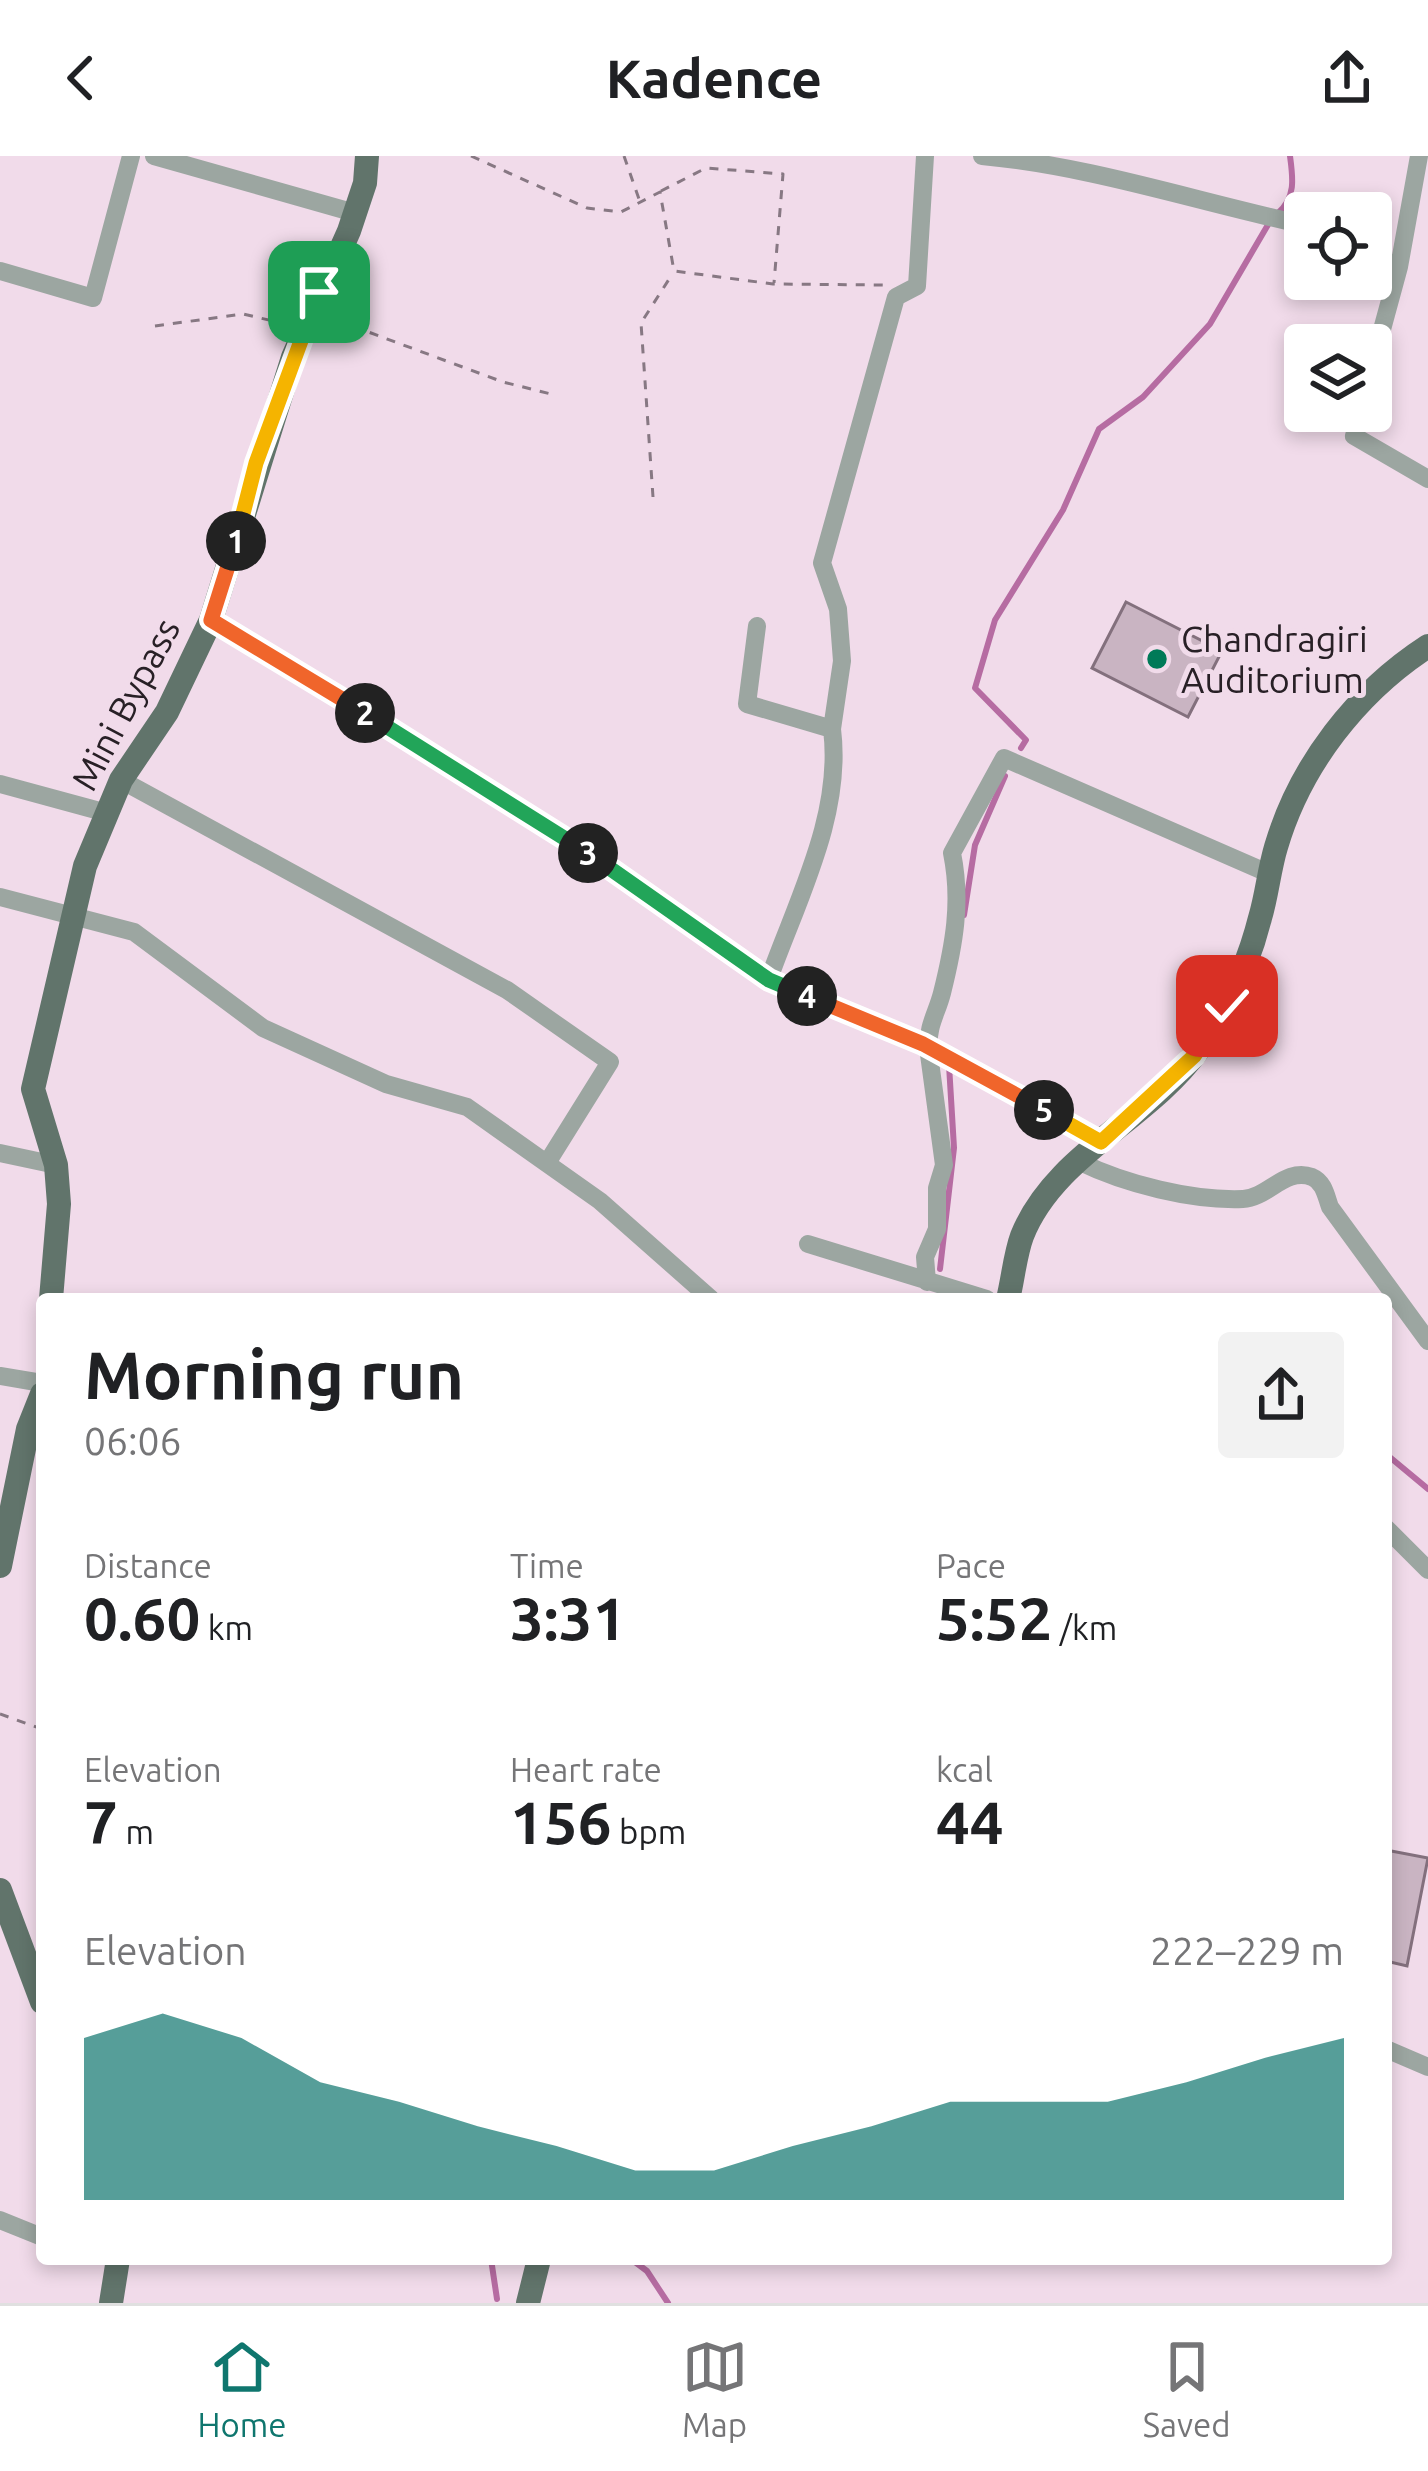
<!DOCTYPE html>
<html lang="en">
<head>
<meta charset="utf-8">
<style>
  body { margin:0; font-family:Ubuntu,sans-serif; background:#f2f2f2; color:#202124; height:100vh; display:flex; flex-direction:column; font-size:45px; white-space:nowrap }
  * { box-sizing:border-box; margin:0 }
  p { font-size:39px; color:#757577 }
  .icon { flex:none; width:66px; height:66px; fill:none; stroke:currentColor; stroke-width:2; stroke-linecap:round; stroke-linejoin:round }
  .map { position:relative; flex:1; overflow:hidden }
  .sheet { position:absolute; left:36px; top:1137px; width:1356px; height:972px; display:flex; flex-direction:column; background:#fff; border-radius:12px; box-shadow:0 6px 18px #0003 }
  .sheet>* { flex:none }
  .fabs { position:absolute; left:1284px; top:36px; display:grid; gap:24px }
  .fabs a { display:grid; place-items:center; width:108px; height:108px; border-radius:12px; background:#fff; box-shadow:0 6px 18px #0003; font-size:60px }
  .pin { position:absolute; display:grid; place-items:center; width:102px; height:102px; color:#fff; margin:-51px; border-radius:24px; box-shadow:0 6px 18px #0006 }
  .km { position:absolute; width:60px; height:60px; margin:-30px; border-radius:50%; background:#222; color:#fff; font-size:33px; line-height:60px; text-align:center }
  .round { display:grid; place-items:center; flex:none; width:126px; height:126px; border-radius:12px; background:#f2f2f2 }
  .head { display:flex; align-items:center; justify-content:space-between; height:204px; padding:0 48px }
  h1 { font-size:66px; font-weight:600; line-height:90px }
  .metrics { display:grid; grid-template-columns:repeat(3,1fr); gap:18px; height:204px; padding:12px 48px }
  .metrics div { display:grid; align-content:center }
  .metrics b { font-size:60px; font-weight:600 }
  .metrics small { font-size:33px; font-weight:400 }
  .metrics p { font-size:33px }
  .chart { height:336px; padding:24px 48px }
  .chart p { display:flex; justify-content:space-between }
  .chart svg { width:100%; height:216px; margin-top:12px; fill:#0f766e; opacity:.7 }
  header { display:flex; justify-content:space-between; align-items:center; height:156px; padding:0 48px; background:#fff; font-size:54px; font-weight:600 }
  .menu { display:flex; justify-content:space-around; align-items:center; height:168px; border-top:3px solid #e0e0e0; background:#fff; font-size:33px; color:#757577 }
  .menu a { display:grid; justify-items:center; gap:6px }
  .menu .selected { color:#0f766e }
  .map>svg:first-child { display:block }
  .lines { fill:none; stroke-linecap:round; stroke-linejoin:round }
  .stream { stroke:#b66ca2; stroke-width:6 }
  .building { fill:#c9b4c2; stroke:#83707d; stroke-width:3 }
  .path { stroke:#877883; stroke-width:3; stroke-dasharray:9 9; stroke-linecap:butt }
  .minor { stroke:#9ca6a1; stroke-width:18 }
  .major { stroke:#61746b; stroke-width:24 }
  .split-1-casing { stroke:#fff; stroke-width:24 }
  .split-2-casing { stroke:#fff; stroke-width:24 }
  .split-3-casing { stroke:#fff; stroke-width:24 }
  .split-4-casing { stroke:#fff; stroke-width:24 }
  .split-5-casing { stroke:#fff; stroke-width:24 }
  .split-6-casing { stroke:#fff; stroke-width:24 }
  .split-1 { stroke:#f5b400; stroke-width:15 }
  .split-2 { stroke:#f0652b; stroke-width:15 }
  .split-3 { stroke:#22a559; stroke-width:15 }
  .split-4 { stroke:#22a559; stroke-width:15 }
  .split-5 { stroke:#f0652b; stroke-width:15 }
  .split-6 { stroke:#f5b400; stroke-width:15 }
  .poi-dot { fill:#007a58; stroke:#f1dbea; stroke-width:4.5 }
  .labels { text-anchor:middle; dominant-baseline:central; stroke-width:10; stroke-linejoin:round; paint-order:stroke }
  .poi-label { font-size:36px; fill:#282026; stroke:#f1dbea; text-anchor:start }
  .street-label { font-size:36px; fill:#282026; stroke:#f1dbea }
</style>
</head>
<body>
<header><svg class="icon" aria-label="back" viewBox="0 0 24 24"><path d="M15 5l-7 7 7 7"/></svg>Kadence<svg class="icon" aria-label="share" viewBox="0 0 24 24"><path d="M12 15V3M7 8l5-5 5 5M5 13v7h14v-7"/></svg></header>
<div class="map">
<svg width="1428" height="2147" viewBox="0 0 1428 2147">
  <rect width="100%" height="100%" fill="#f1dbea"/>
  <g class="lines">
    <!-- stream -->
    <path class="stream" d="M1278,57c18,-16 15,-35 12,-57
      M1021,592l5,-8 -51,-52 20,-68 68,-110 36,-81 44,-32 67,-73 59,-101
      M964,759l11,-70 30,-69
      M940,1113l14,-121 -5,-83
      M1386,1298l42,35
      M491,2103l6,40
      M631,2103l16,12 21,32"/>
  </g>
  <!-- building -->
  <path class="building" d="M1126,446l96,49 -34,66 -96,-49z
    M1386,1694l42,8 -21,108 -21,-5z"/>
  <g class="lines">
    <!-- path -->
    <path class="path" d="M471,0l116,52 34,4 39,-20 14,79 99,13 110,1
      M624,0l15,43
      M661,35l45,-23 77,6 -9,109
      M336,164l167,62 52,13
      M155,170l88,-12 43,10
      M653,341l-12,-174 32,-50
      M0,1558l42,15"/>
    <!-- minor -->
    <path class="minor" d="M154,0l201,57
      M982,0c109,10 216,46 323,69
      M1371,98l28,13 -28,103
      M1399,111l20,-111
      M0,115l93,27 38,-142
      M1361,255l-7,25 74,43
      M211,464l369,228 189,131 155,65 177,98
      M757,470l-10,78 85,25c11,86 -35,171 -63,250
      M832,573l10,-68 -4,-52 -16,-46 74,-266 21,-11 8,-130
      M121,624l386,210 103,72 -63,101
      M0,628l107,29
      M0,741l134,35 129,96 123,56 81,23 133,94 111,98
      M929,892c-2,-22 8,-35 13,-55 12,-48 20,-91 10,-140l52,-95 266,116
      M0,997l56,12
      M1080,1006c45,22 112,39 163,37 25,-1 42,-32 69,-22 12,5 14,19 18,30l98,134
      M808,1088l179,55
      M927,1126l-2,-25 12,-28v-41l7,-23 -16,-118
      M0,1220l42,7
      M1386,1372l42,42
      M1386,1893l42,18
      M0,2064l42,17"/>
    <!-- major -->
    <path class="major" d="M51,1143l8,-95 -3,-39 -23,-76 52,-223 36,-86 46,-68 44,-92 82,-263 56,-126 16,-48 2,-27
      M1008,1143c5,-20 7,-44 14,-63 32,-81 127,-117 176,-186 28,-39 50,-84 62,-132 7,-23 9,-48 16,-71 24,-82 81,-155 152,-201
      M0,1410l28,-137 14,-35
      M0,1734l42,112
      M111,2147l7,-44
      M528,2147l11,-44"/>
  </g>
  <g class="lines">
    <!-- split-1 casing -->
    <g class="split-1-casing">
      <path id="split-1" d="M236,385l20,-78 63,-171"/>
    </g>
    <!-- split-2 casing -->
    <g class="split-2-casing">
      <path id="split-2" d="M236,385l-25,79 154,93"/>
    </g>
    <!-- split-3 casing -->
    <g class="split-3-casing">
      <path id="split-3" d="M365,557l223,140"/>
    </g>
    <!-- split-4 casing -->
    <g class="split-4-casing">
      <path id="split-4" d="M588,697l181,127 38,16"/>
    </g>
    <!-- split-5 casing -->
    <g class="split-5-casing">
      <path id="split-5" d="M807,840l116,48 121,66"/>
    </g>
    <!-- split-6 casing -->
    <g class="split-6-casing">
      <path id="split-6" d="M1044,954l57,32 93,-86 33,-50"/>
    </g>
    <!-- split-1 -->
    <use href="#split-1" class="split-1"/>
    <!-- split-2 -->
    <use href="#split-2" class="split-2"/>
    <!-- split-3 -->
    <use href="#split-3" class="split-3"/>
    <!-- split-4 -->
    <use href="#split-4" class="split-4"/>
    <!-- split-5 -->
    <use href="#split-5" class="split-5"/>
    <!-- split-6 -->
    <use href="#split-6" class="split-6"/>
  </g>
  <!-- markers -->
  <circle class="poi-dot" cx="1157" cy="503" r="12"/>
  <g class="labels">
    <!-- poi labels -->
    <g class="poi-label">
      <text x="1181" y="482">Chandragiri<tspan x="1181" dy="41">Auditorium</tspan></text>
    </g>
    <!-- street labels -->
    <g class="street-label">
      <text transform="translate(125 548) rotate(-62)">Mini Bypass</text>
    </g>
  </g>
</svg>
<div class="fabs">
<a><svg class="icon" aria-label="locate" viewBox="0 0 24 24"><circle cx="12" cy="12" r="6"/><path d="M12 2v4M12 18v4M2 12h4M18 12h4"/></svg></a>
<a><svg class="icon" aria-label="layers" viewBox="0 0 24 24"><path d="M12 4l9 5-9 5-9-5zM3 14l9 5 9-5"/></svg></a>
</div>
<div class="pin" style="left:319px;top:136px;background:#1e9e55"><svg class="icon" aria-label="arrive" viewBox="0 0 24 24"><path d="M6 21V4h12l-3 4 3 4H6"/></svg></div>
<div class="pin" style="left:1227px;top:850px;background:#d93025"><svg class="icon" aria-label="check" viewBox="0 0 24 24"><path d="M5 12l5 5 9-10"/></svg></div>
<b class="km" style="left:236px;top:385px">1</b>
<b class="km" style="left:365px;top:557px">2</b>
<b class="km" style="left:588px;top:697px">3</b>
<b class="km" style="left:807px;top:840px">4</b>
<b class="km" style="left:1044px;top:954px">5</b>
<section class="sheet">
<div class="head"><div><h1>Morning run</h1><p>06:06</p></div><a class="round"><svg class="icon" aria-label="share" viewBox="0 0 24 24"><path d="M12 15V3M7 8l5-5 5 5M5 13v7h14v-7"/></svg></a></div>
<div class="metrics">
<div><p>Distance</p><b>0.60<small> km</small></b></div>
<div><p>Time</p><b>3:31</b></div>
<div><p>Pace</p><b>5:52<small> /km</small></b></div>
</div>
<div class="metrics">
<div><p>Elevation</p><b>7<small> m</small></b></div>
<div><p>Heart rate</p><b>156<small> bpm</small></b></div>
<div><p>kcal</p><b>44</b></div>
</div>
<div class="chart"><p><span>Elevation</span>222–229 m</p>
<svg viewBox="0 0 160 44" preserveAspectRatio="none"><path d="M0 44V11L10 6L20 11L30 20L40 24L50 29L60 33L70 38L80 38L90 33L100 29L110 24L120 24L130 24L140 20L150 15L160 11V44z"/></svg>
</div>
</section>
</div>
<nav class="menu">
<a class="selected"><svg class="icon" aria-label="home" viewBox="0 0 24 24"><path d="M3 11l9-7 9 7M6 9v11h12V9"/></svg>Home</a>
<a><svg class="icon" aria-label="map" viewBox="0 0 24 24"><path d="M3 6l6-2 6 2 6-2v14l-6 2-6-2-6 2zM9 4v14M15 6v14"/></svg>Map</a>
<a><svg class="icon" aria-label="saved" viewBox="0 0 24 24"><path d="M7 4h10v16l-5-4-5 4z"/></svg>Saved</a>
</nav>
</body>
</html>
